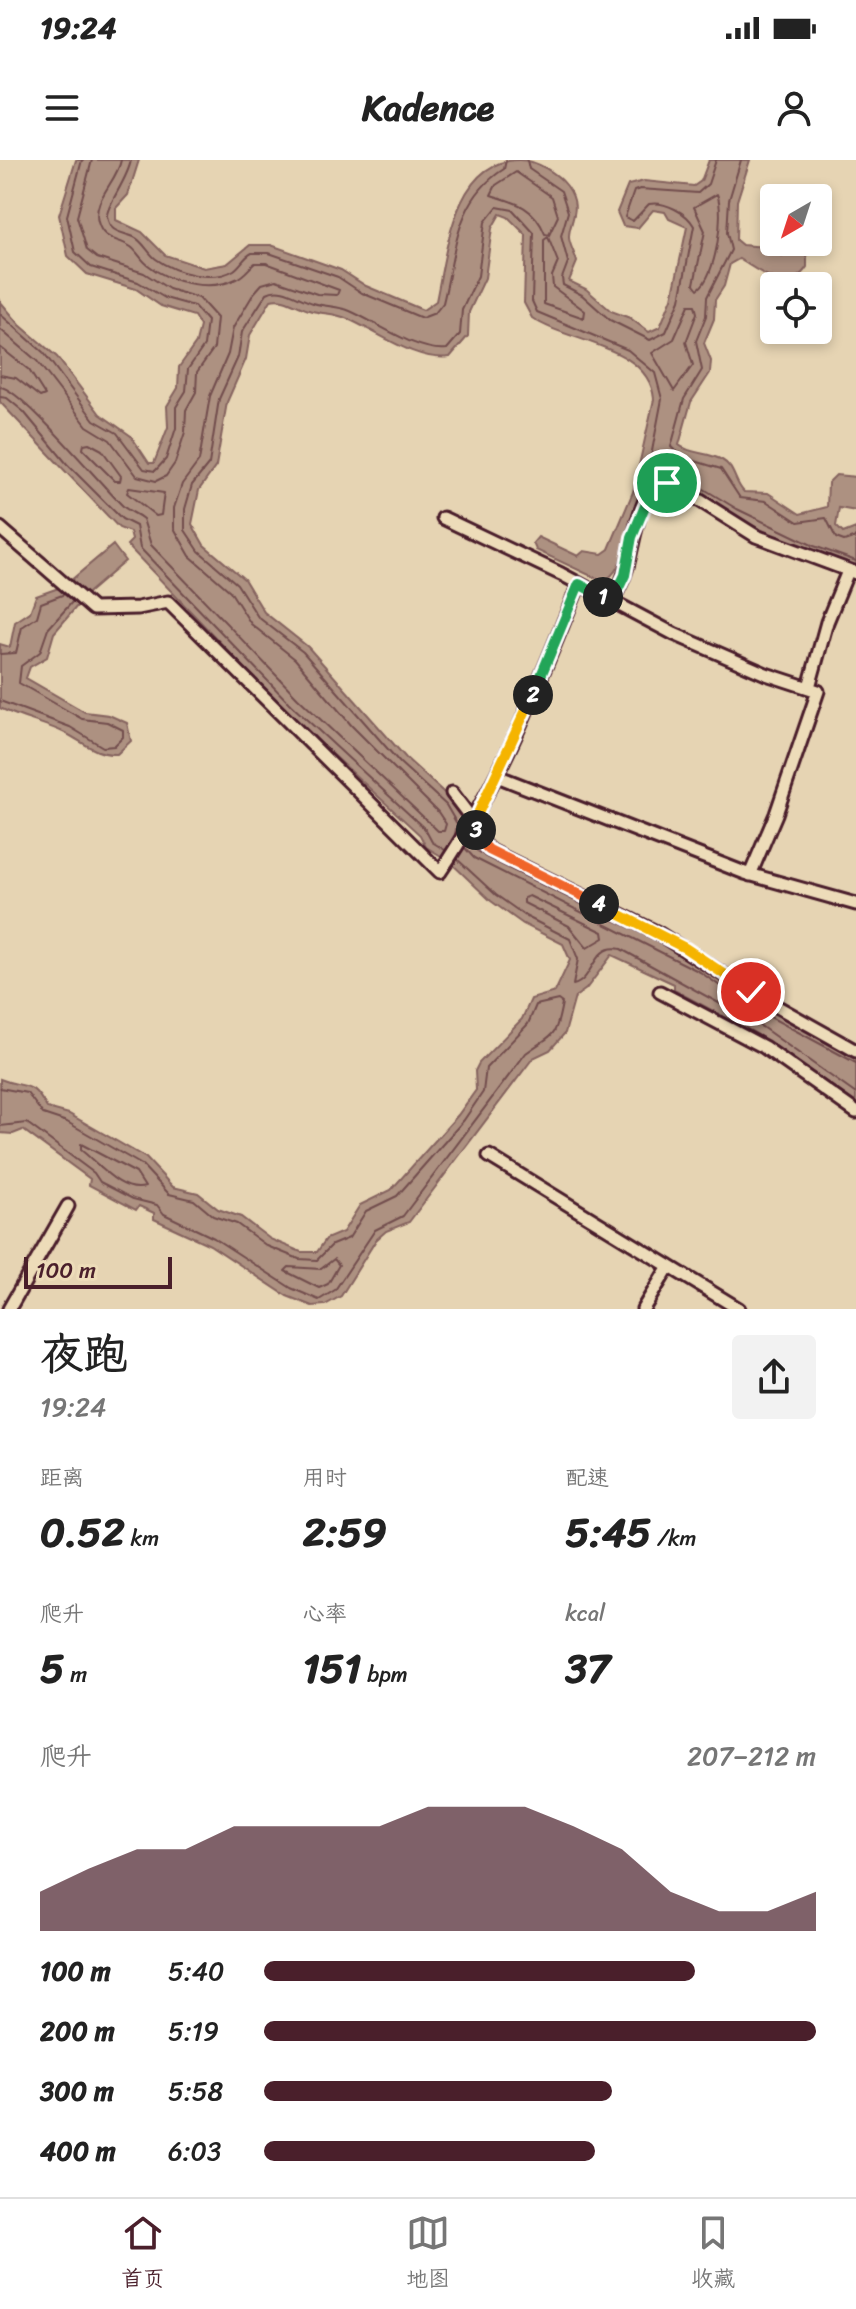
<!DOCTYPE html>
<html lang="zh">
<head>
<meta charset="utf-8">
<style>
  body { margin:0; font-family:Sriracha,"LXGW WenKai TC",sans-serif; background:#f2f2f2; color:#222; height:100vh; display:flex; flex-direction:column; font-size:30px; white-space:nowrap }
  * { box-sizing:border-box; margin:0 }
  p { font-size:26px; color:#767676 }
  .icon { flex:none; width:44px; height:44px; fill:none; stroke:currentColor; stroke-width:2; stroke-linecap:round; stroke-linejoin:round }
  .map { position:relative; height:1149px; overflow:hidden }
  .drawer { display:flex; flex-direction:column; background:#fff; flex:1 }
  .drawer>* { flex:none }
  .needle { width:52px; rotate:219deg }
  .buttons { position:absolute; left:760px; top:24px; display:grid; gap:16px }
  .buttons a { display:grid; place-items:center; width:72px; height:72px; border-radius:8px; background:#fff; box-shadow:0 4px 12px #0003; font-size:40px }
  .scale { position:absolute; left:24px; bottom:20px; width:148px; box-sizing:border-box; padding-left:8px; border:4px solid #4a1f2b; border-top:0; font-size:22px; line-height:28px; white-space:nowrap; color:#4a1f2b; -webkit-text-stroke:6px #eddcb9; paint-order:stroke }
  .pin { position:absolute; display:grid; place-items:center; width:68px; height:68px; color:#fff; margin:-34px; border:4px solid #fff; border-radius:50%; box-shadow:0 2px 8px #0007 }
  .km { position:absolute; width:40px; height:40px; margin:-20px; border-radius:50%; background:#222; color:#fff; font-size:22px; line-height:40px; text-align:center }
  .round { display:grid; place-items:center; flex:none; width:84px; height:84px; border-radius:8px; background:#f2f2f2 }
  .head { display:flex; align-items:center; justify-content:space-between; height:136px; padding:0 40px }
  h1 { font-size:44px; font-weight:700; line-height:60px }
  .figures { display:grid; grid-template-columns:repeat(3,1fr); gap:12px; height:136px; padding:8px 40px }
  .figures div { display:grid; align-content:center }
  .figures b { font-size:40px; font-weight:700 }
  .figures small { font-size:22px; font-weight:400 }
  .figures p { font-size:22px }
  .chart { height:224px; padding:16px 40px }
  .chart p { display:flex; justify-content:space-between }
  .chart svg { width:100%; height:144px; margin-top:8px; fill:#4a1f2b; opacity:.7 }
  ul { padding:0 40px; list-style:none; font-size:26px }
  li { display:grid; grid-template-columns:128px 96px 1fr; align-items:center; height:60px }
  li i { height:20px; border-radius:10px; background:#4a1f2b }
  .status { display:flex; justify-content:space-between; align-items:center; height:56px; padding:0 40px; background:#fff; direction:ltr }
  .status svg { height:22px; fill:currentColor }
  header { display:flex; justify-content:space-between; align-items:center; height:104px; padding:0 40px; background:#fff; font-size:36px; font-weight:700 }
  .tabs { display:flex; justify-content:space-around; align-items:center; height:112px; border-top:2px solid #e0e0e0; background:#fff; font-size:22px; color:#767676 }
  .tabs a { display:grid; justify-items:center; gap:4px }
  .tabs .on { color:#4a1f2b }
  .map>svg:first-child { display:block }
  .water { fill:#ad9181; stroke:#85635f; stroke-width:2 }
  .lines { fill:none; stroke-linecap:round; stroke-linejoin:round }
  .shore { stroke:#724d4d; stroke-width:2 }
  .minor-casing { stroke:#4a1f2b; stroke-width:17 }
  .minor { stroke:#eddcb9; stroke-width:11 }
  .split-1-casing { stroke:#fff; stroke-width:16 }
  .split-2-casing { stroke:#fff; stroke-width:16 }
  .split-3-casing { stroke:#fff; stroke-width:16 }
  .split-4-casing { stroke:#fff; stroke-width:16 }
  .split-5-casing { stroke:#fff; stroke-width:16 }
  .split-1 { stroke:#22a559; stroke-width:10 }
  .split-2 { stroke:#22a559; stroke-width:10 }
  .split-3 { stroke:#f5b400; stroke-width:10 }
  .split-4 { stroke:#f0652b; stroke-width:10 }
  .split-5 { stroke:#f5b400; stroke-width:10 }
</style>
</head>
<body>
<div class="status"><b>19:24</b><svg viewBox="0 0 49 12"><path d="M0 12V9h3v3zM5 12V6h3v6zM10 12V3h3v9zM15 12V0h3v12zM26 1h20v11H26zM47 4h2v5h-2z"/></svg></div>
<header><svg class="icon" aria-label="menu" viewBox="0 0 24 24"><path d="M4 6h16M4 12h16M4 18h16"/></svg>Kadence<svg class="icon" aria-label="person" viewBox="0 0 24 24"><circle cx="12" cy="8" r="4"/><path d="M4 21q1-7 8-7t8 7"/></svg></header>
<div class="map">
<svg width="856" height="1149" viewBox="0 0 856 1149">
  <rect width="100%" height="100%" fill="#e6d4b3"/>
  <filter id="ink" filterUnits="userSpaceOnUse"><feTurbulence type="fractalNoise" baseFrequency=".0125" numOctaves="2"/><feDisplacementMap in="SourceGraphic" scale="16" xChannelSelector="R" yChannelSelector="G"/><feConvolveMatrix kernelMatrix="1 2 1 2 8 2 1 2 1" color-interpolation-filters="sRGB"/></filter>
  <g filter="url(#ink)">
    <!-- water -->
    <path class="water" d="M76,0h63l-11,35 -12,13v12l26,12 23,23 39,13 23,-4 23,-19h21l70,25 25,16 57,24 13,-9c10,-47 18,-141 83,-141 17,0 38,13 48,26 17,23 1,36 2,52 1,8 6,16 8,24l-8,19 17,8 25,22 19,7 19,14 11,-5 12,-29 15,-71 -18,-8 -4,-7 -12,-2 -15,18 -15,-2 -6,-14 11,-27 16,-4 50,5 7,-5 8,-21h41l-13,41 -1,39 6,5 24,2 16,9 15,-13 10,12v12c-19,29 -46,5 -68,-8l-9,5 -6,22 -9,14 -1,19 -10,24 7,18 -1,12 -19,29 -12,43c10,9 30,7 43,15 13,7 12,22 22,32l24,1 32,21 27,-7 1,-24 8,-8 20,2v34l-17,-3 -3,18 7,7 13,-5v41l-45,-15 -78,-38 -67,-38c-34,10 -36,98 -64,103l-66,-31 -3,-7 5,-6 40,19 6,-5 18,3 7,-5 24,-57 21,-93c-5,-54 -86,-56 -122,-81l-8,-15 2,-68 -18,-18 -8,-3 -8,14 -7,50 -16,34 -1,24 -18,21c-34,5 -72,-25 -102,-38 -12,-6 -24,-5 -36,-8 -13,-3 -28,-15 -41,-11l-21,35 -4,24 -19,43 -11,64 -17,24 -7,34 12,21 40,34 20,33 44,35 98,111 46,42 15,24 -5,9 15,18 228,114 145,88 6,4v46l-99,-69 -83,-44v-6l-62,-29 -26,34 -11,8 -10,36 -15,17 -17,8 -124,164 -23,9 -10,9 -35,56 -16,9 -13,1 -25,-10 -77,-51 -56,-26v-6l-15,-7 -3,4 -47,-25 1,-6 -67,-49 -10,4 -13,-1v-54c27,11 30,-1 47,29l22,6 77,44 27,29 25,6 20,16 23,8 29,22 31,13h16l9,-13 17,-7 17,-27 31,-15 67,-75 18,-25 -1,-19 4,-8 43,-44 9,-20 24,-7 15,-32 -7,-16 -40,-20 -32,-23 -43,-41 -22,-13 -6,-12 -134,-124 -159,-166 5,-5 -2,-8 -11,-4 -119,-126v-101l20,24 37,32 43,57 31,22 18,27h5l14,-36 -1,-21 11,-18 1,-21 17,-24 4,-17 -6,-10 -33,-10 -25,-17 -49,-15 -19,-18 -9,-41z
      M113,385l12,16 -36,31 -35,41 -7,24 -17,10 -4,11 59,34 24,3 18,8 4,18 -14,13c-22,1 -32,-11 -52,-21 -21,-10 -43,-14 -65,-25v-64l10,3 5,-25 15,-10 6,-16 28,-10z"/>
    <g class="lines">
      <!-- shore -->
      <path class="shore" d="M131,0c-3,19 -25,46 -24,56 2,17 15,16 27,21 9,4 14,16 22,22 19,14 57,24 78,11 7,-5 10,-13 18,-17h17l69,24 24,16 60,25 13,-5 8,-10c13,-52 12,-103 61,-134l2,-9
        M527,0l2,9 32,22 7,21 -7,24 7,26 -6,16 1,7 19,10 28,25 40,20 16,-8 14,-32 14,-74c-7,-13 -29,-25 -45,-22l-16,17 -8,-4 9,-26 6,-2 58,4 10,-9 8,-24
        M741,0l-12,40 -2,33 4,17 -24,47 -1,19 -10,25 6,29 -18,29 -13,48 11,10 39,12 19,29 26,3 32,21 28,-4 10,20 8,3 12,-4
        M516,12l36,25 6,19 -9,19 -4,-1c-10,-27 -30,-32 -54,-39l5,-10z
        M717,34c8,19 -1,83 -19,95l-4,-5 11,-53 -11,-24z
        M548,77l10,25 -6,14 1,11 32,24 -1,7 -40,-14v-64z
        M689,145h6l2,8 -11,29 7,23 -19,26 -22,-38 22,-14z
        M0,154l44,39 50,67 23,13 27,36 11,2 11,-12 10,-31v-21l10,-16 2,-22 16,-23 3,-25 -13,-15 -29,-8 -27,-16 -47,-15 -16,-15 -8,-36 15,-56
        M0,169l37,32 50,65 23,14 27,36 19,5 10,-5 9,-13 10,-31 1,-22 10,-18 1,-20 17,-24 3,-30 -18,-20 -30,-9 -25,-16 -47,-15 -10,-8 -10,-33 15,-57
        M0,187l29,23 16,25 -5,2 -24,-19 -16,-3
        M0,227c21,1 101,98 123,119 6,6 13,7 20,13l8,26 147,153 140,133h6l2,-7 -8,-12 -86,-86 -57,-67 -44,-35 -21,-33 -40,-35 -16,-28v-20l8,-24 17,-23 11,-65 18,-42 5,-26 21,-35 8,-9 14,-4 41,14 20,1 2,-5 -73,-27h-11c-6,5 -11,13 -19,16 -26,13 -66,4 -88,-14 -7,-5 -11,-14 -17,-18 -14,-9 -28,-6 -33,-25 -6,-23 19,-40 23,-62
        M0,237l7,1 17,14 43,52 55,55 14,7 4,22 151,157 134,124 7,13 13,8
        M89,283l13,7 19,26 -1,5h-5l-32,-32 1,-5z
        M129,328l35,5 -3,22 -5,1 -29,-23z
        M0,494l16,-1 6,-26 15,-10 4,-14 24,-9
        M0,541l70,26 33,20 11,-1 9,-9v-7l-16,-8 -25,-3 -63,-36 2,-17 19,-14 8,-23 25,-28
        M455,675l2,-11 -11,-19 -46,-42 -97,-111 -45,-35 -21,-33 -38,-33 -14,-21v-21l7,-24 17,-21 10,-65 19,-42 4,-25 25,-39c15,-8 31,6 46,10 13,4 25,3 37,8 26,11 68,42 97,38l13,-15 2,-24 16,-34 7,-54 12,-15 16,3 21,23 -2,68 5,11 91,38 27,23 7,26 -14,73h28l61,37 77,37 42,15
        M465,688l9,10 226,114 46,32 110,59
        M457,699l39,36 31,22 43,22 8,20 -5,26c22,-5 18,-42 48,-36l141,78 94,67
        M529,736l74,36 1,6 -17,10 -18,-22 -45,-23v-5z
        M0,928l27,5 16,21 24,8 75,43 27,29 25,6 19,16 24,8 30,22 32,13 18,1 15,-15 17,-7 17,-27 31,-15 67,-76 19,-28 3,-24 42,-44 8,-19 22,-5 4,3c-7,38 -8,29 -36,50l-123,163 -28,14 -40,60 -16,10 -28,-12 -77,-50 -50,-24 -7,-9 -24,-6 -33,-17 -6,-9 -67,-50 -27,3
        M81,984l55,29 9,14c-24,7 -47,-24 -64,-37z
        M334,1099l5,6 -11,19 -9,4 -34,-17 4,-4 32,2z"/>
      <!-- minor casing -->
      <g class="minor-casing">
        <path id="minor" d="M443,358l118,56 113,60 92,40 52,17 -42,123 -26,61
          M0,368l93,81 45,-1 30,-6 272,270c60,-88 99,-189 139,-288
          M612,442c4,-10 10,-19 13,-29 8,-21 12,-80 36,-91l30,13 65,41 100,37
          M809,527l18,-65 21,-51
          M497,616l248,97 111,31
          M452,633l22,29 4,17 11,11 169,83 93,59 105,59
          M660,832l104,55 92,65
          M489,996l250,153
          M9,1149l59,-103
          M643,1149l26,-43"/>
      </g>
      <!-- minor -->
      <use href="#minor" class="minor"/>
    </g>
  </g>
  <g class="lines" filter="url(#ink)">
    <!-- split-1 casing -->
    <g class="split-1-casing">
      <path id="split-1" d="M603,437l9,5 13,-27 7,-38 21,-50 14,-4"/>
    </g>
    <!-- split-2 casing -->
    <g class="split-2-casing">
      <path id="split-2" d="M533,535l46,-111 24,13"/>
    </g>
    <!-- split-3 casing -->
    <g class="split-3-casing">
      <path id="split-3" d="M476,670l-2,-8 59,-127"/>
    </g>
    <!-- split-4 casing -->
    <g class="split-4-casing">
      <path id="split-4" d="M476,670l2,9 11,11 110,54"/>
    </g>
    <!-- split-5 casing -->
    <g class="split-5-casing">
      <path id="split-5" d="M599,744l86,44 66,44"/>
    </g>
    <!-- split-1 -->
    <use href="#split-1" class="split-1"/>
    <!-- split-2 -->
    <use href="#split-2" class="split-2"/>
    <!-- split-3 -->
    <use href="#split-3" class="split-3"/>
    <!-- split-4 -->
    <use href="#split-4" class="split-4"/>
    <!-- split-5 -->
    <use href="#split-5" class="split-5"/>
  </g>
</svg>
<div class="buttons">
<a><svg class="needle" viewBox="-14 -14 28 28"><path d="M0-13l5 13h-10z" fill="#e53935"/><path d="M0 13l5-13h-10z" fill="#767676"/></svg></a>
<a><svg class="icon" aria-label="locate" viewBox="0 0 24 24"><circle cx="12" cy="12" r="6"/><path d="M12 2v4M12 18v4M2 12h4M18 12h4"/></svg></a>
</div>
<div class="scale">100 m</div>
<div class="pin" style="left:667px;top:323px;background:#1e9e55"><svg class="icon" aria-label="arrive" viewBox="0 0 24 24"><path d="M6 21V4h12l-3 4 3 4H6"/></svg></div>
<div class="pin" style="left:751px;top:832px;background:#d93025"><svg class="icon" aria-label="check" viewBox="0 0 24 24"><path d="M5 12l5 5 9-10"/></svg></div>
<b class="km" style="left:603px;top:437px">1</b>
<b class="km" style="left:533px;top:535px">2</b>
<b class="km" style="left:476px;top:670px">3</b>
<b class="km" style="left:599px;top:744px">4</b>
</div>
<section class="drawer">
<div class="head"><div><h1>夜跑</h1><p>19:24</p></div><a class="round"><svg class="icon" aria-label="share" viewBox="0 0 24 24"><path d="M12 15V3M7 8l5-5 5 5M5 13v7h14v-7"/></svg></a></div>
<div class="figures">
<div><p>距离</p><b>0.52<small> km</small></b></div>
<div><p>用时</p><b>2:59</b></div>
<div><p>配速</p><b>5:45<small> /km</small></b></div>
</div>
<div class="figures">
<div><p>爬升</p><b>5<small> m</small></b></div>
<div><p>心率</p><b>151<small> bpm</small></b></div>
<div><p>kcal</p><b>37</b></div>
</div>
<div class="chart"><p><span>爬升</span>207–212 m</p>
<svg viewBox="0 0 160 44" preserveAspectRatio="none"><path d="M0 44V32L10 25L20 19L30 19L40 12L50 12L60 12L70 12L80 6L90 6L100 6L110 12L120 19L130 32L140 38L150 38L160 32V44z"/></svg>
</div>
<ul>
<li><b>100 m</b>5:40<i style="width:78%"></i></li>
<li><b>200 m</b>5:19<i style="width:100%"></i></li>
<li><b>300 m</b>5:58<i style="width:63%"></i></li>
<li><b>400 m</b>6:03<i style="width:60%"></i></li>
</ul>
</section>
<nav class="tabs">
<a class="on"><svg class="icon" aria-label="home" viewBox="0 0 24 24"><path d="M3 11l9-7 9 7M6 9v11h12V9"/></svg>首页</a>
<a><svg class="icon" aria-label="map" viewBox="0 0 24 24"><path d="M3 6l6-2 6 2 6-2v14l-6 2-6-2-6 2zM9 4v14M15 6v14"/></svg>地图</a>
<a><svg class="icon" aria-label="saved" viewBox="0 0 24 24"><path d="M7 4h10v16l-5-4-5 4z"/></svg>收藏</a>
</nav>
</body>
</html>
